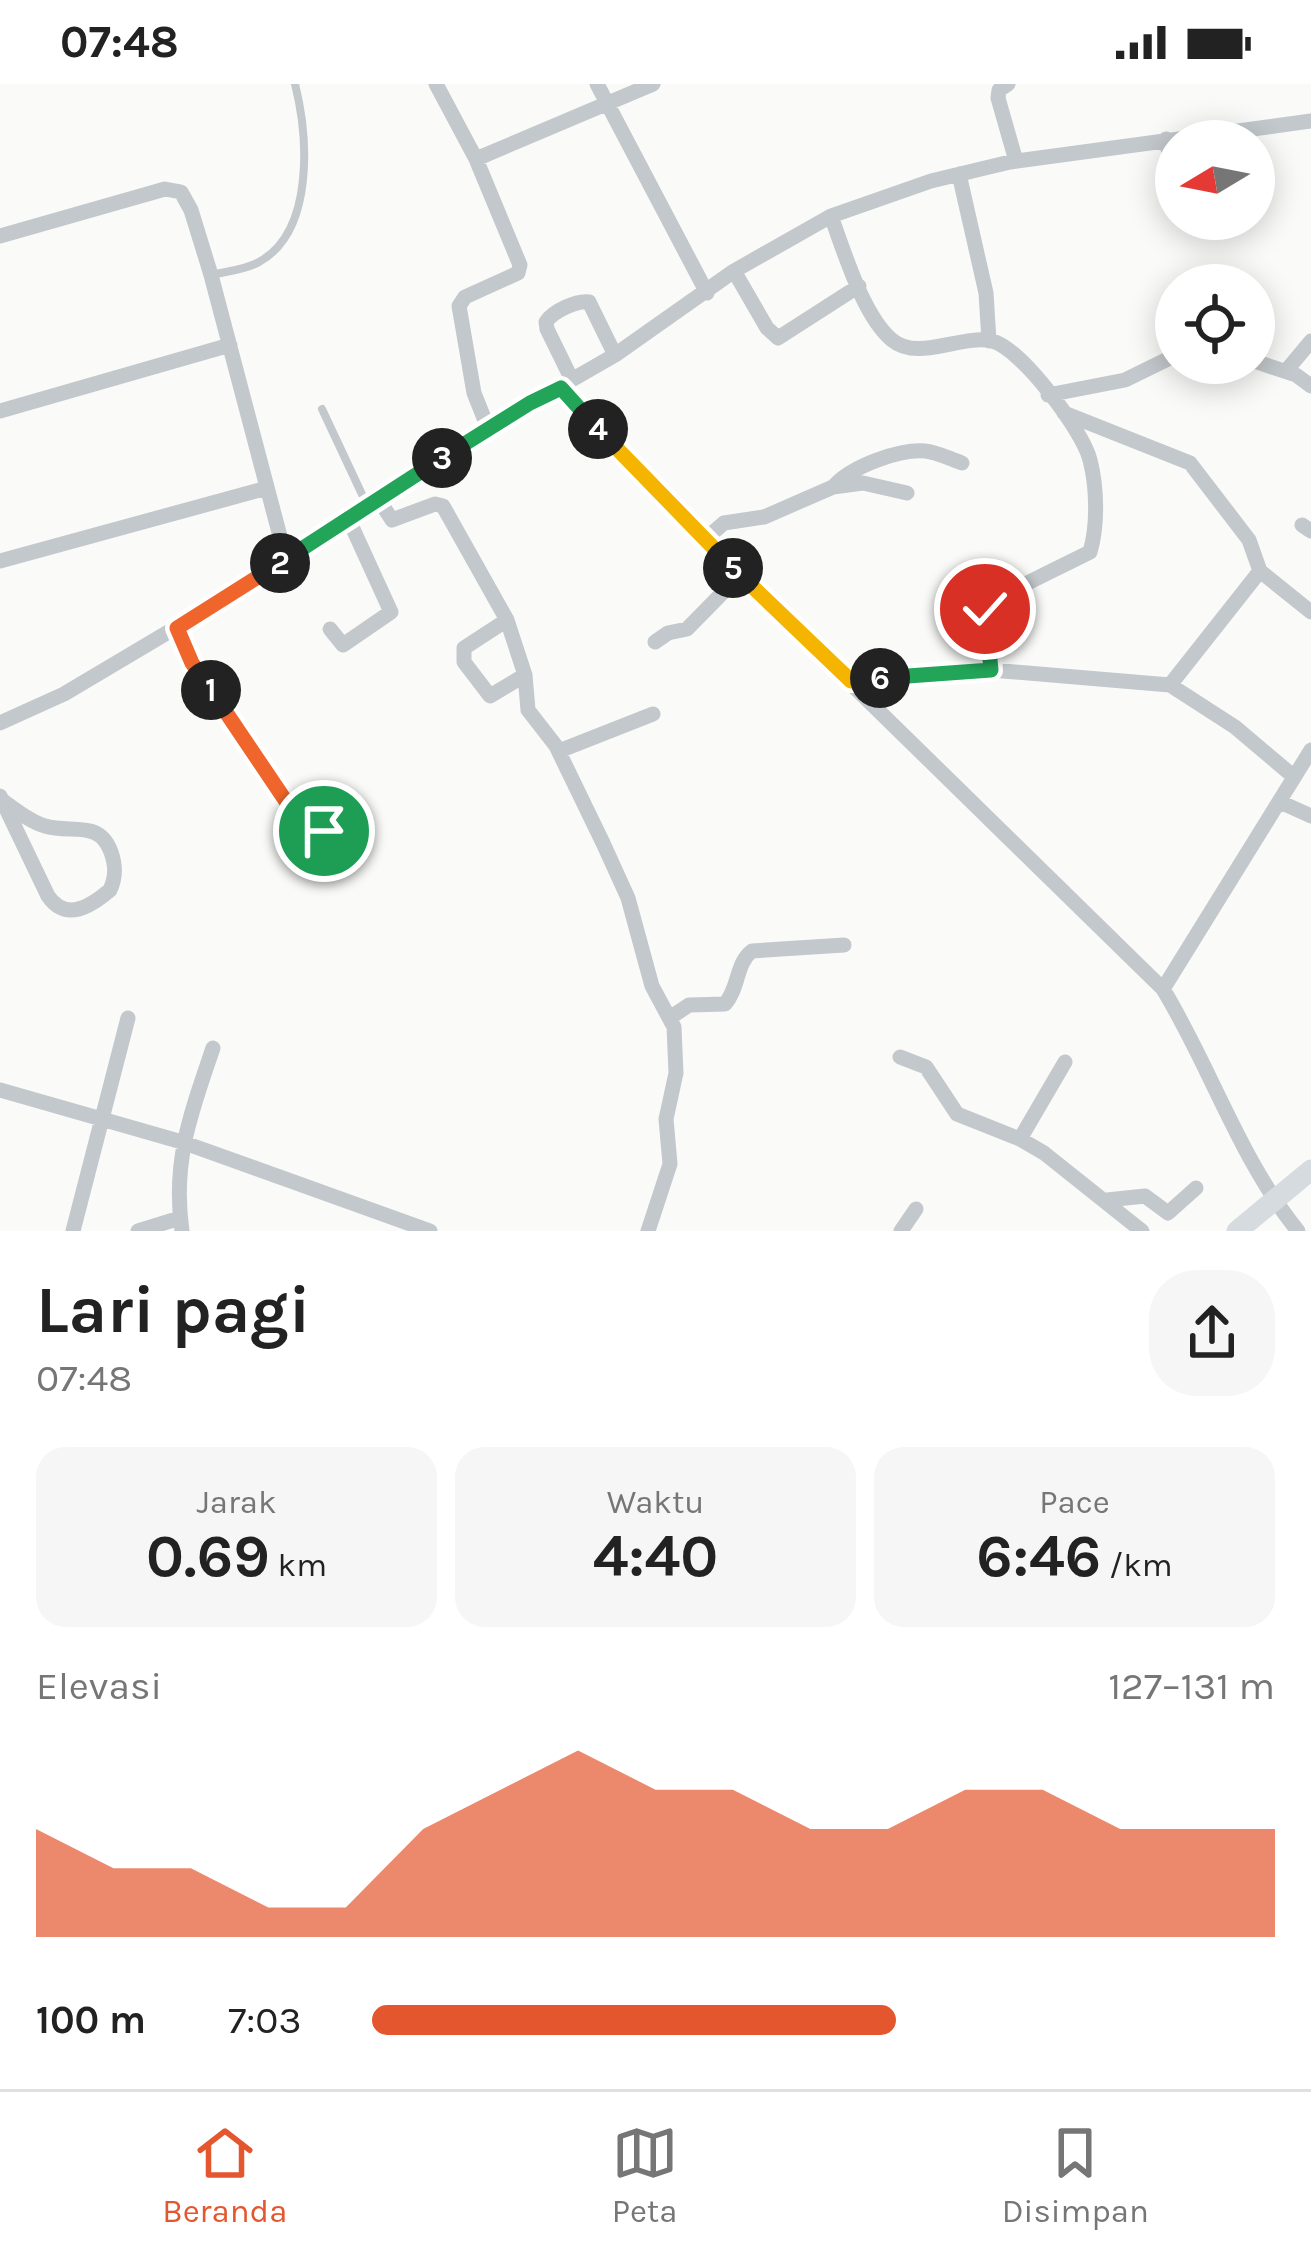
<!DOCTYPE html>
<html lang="id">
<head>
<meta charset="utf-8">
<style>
  body { margin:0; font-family:Karla,sans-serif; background:#f6f6f6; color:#222; height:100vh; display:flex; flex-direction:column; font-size:45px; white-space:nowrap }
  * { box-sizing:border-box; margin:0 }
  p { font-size:39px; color:#767676 }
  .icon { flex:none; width:66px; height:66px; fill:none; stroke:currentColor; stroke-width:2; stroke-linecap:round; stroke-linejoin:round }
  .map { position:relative; height:1147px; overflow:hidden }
  .sheet { display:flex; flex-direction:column; background:#fff; flex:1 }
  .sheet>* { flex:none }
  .needle { width:78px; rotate:260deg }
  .controls { position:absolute; left:1155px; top:36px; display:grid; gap:24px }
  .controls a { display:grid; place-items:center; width:120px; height:120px; border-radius:50%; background:#fff; box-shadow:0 6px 30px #0003; font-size:60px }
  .pin { position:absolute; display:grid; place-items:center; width:102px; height:102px; color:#fff; margin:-51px; border:6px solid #fff; border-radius:50%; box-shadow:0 3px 12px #0007 }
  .km { position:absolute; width:60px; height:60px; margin:-30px; border-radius:50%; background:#222; color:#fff; font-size:33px; line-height:60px; text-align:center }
  .round { display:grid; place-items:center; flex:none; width:126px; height:126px; border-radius:48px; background:#f6f6f6 }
  .head { display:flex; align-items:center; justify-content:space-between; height:204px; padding:0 36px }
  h1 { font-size:66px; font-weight:700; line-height:90px }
  .metrics { display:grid; grid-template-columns:repeat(3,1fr); gap:18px; height:204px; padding:12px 36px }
  .metrics div { display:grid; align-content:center; border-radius:30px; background:#f6f6f6; text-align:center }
  .metrics b { font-size:60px; font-weight:700 }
  .metrics small { font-size:33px; font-weight:400 }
  .metrics p { font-size:33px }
  .chart { height:336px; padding:24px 36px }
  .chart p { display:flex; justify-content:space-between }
  .chart svg { width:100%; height:216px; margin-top:12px; fill:#e4572e; opacity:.7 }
  ul { padding:0 36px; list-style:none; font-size:39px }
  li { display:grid; grid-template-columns:192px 144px 1fr; align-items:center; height:90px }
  li i { height:30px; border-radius:15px; background:#e4572e }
  .status { display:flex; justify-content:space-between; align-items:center; height:84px; padding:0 60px; background:#fff; direction:ltr }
  .status svg { height:33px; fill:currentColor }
  .menu { display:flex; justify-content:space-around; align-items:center; height:168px; border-top:3px solid #e0e0e0; background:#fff; font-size:33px; color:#767676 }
  .menu a { display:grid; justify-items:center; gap:6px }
  .menu .active { color:#e4572e }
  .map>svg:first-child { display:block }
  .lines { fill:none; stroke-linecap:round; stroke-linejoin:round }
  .lane { stroke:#c3c8cc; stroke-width:8 }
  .street { stroke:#c3c8cc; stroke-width:15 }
  .secondary { stroke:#d6dbdf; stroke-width:21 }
  .split-1-casing { stroke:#fff; stroke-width:24 }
  .split-2-casing { stroke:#fff; stroke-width:24 }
  .split-3-casing { stroke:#fff; stroke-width:24 }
  .split-4-casing { stroke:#fff; stroke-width:24 }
  .split-5-casing { stroke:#fff; stroke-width:24 }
  .split-6-casing { stroke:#fff; stroke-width:24 }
  .split-7-casing { stroke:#fff; stroke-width:24 }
  .split-1 { stroke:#f0652b; stroke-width:15 }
  .split-2 { stroke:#f0652b; stroke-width:15 }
  .split-3 { stroke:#22a559; stroke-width:15 }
  .split-4 { stroke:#22a559; stroke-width:15 }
  .split-5 { stroke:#f5b400; stroke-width:15 }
  .split-6 { stroke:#f5b400; stroke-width:15 }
  .split-7 { stroke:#22a559; stroke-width:15 }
</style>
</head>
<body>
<div class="status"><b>07:48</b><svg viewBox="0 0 49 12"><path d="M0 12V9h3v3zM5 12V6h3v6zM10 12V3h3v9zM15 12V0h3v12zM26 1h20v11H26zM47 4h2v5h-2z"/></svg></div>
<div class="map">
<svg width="1311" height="1147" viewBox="0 0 1311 1147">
  <rect width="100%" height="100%" fill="#fafaf8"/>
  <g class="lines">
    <!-- lane -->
    <path class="lane" d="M212,191c15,-4 33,-5 47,-13 56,-31 49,-126 36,-178
      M322,325l45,96"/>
    <!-- street -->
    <path class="street" d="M436,0l40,75 44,106 -2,8 -53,24 -6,9 15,87 14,35
      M597,0l110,209
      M1008,0l-9,6 -1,8 18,63
      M1166,55l10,48
      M476,75l177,-75
      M959,90l27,119 3,48
      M831,132c13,35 32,100 61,124 26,22 70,-6 100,1 29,7 91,90 98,119 7,27 8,65 0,92l-103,51 -3,9 7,58
      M0,152l165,-47 16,3 10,18 20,65 75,284
      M734,187l33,57 11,10 81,-52
      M1254,277l42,14 15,11
      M1286,287l25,-30
      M572,296l-25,-51 -1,-7c7,-11 31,-22 43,-20l26,53
      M561,305l143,151 459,449c48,79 77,171 135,242
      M1048,311l77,-15 51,-25
      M0,327l230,-66
      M1064,329l126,50 59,77 11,31
      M835,401c18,-19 64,-36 90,-34 12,1 25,8 37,12
      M379,416l13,20 43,-16 8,2 64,114 18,55 3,35 28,36 47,97 25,55 24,88 22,41 2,46 -10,46 4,45 -22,67
      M1302,441l9,6
      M704,456l20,-17 40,-6 69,-30 30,-4 44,10
      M0,477l267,-73
      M507,536l-43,28v14l26,34 35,-21
      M177,544l15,35 115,171 17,-3 20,25
      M330,545l13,16 48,-33 -43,-94
      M655,558l13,-9 19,-4 53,-54
      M851,597l140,-11 179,15 65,42 58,49
      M1170,601l90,-114 51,41
      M0,639l64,-29 170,-101 254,-165 127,-73 119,-84 97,-55 100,-35 79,-19 301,-41
      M559,667l94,-37
      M0,712l48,100c18,26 42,11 62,-6 6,-13 6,-24 1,-38 -12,-33 -40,-18 -66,-26 -15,-4 -29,-16 -42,-25
      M1280,718l31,14
      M1163,905l148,-239
      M671,933l18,-12 36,-1c14,-16 11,-41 27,-53l92,-6
      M900,973l26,10 31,47 63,25 24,14 98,78
      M0,1006l182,52 248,89
      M1020,1055l45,-77
      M1107,1116l38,-4 23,17 28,-25
      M73,1147l55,-213
      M138,1147l42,-13
      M182,1147c-10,-70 9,-118 31,-183
      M901,1147l15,-22"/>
    <!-- secondary -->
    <path class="secondary" d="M1237,1147l74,-61"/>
  </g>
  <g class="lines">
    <!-- split-1 casing -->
    <g class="split-1-casing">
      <path id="split-1" d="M211,606l97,144 16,-3"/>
    </g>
    <!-- split-2 casing -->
    <g class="split-2-casing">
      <path id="split-2" d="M211,606l-19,-27 -15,-35 103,-65"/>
    </g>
    <!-- split-3 casing -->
    <g class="split-3-casing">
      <path id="split-3" d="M280,479l162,-105"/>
    </g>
    <!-- split-4 casing -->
    <g class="split-4-casing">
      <path id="split-4" d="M442,374l88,-55 31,-15 37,41"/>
    </g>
    <!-- split-5 casing -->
    <g class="split-5-casing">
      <path id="split-5" d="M598,345l135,139"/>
    </g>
    <!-- split-6 casing -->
    <g class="split-6-casing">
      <path id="split-6" d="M733,484l118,113 29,-3"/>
    </g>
    <!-- split-7 casing -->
    <g class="split-7-casing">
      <path id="split-7" d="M880,594l111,-8 -6,-61"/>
    </g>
    <!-- split-1 -->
    <use href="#split-1" class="split-1"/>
    <!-- split-2 -->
    <use href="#split-2" class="split-2"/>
    <!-- split-3 -->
    <use href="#split-3" class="split-3"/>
    <!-- split-4 -->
    <use href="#split-4" class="split-4"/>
    <!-- split-5 -->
    <use href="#split-5" class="split-5"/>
    <!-- split-6 -->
    <use href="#split-6" class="split-6"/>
    <!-- split-7 -->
    <use href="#split-7" class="split-7"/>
  </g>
</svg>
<div class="controls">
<a><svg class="needle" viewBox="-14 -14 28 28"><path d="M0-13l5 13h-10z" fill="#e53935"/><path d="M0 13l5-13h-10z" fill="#767676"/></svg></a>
<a><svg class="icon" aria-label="locate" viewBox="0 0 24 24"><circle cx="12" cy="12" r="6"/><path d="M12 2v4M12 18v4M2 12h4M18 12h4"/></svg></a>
</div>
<div class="pin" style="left:324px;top:747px;background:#1e9e55"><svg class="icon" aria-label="arrive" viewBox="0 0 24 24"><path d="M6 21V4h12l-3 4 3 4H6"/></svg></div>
<div class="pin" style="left:985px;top:525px;background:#d93025"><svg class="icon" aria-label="check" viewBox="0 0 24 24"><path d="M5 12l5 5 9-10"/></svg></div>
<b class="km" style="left:211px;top:606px">1</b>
<b class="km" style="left:280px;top:479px">2</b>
<b class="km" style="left:442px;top:374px">3</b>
<b class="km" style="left:598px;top:345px">4</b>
<b class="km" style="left:733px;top:484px">5</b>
<b class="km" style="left:880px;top:594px">6</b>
</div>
<section class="sheet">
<div class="head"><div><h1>Lari pagi</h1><p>07:48</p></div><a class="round"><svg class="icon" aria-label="share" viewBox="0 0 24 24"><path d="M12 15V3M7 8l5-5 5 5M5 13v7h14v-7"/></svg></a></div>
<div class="metrics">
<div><p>Jarak</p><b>0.69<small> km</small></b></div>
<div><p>Waktu</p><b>4:40</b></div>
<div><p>Pace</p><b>6:46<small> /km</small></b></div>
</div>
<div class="chart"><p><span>Elevasi</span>127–131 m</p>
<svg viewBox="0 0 160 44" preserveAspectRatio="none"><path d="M0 44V22L10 30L20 30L30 38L40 38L50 22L60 14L70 6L80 14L90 14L100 22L110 22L120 14L130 14L140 22L150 22L160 22V44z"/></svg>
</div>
<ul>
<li><b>100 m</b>7:03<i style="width:58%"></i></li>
</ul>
</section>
<nav class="menu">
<a class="active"><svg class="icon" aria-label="home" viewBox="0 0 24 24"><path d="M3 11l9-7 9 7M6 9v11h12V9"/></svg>Beranda</a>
<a><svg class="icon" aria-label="map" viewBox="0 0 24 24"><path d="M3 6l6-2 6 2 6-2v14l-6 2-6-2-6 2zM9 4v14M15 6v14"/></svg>Peta</a>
<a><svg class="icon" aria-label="saved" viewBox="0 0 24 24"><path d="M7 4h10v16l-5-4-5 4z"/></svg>Disimpan</a>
</nav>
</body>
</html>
